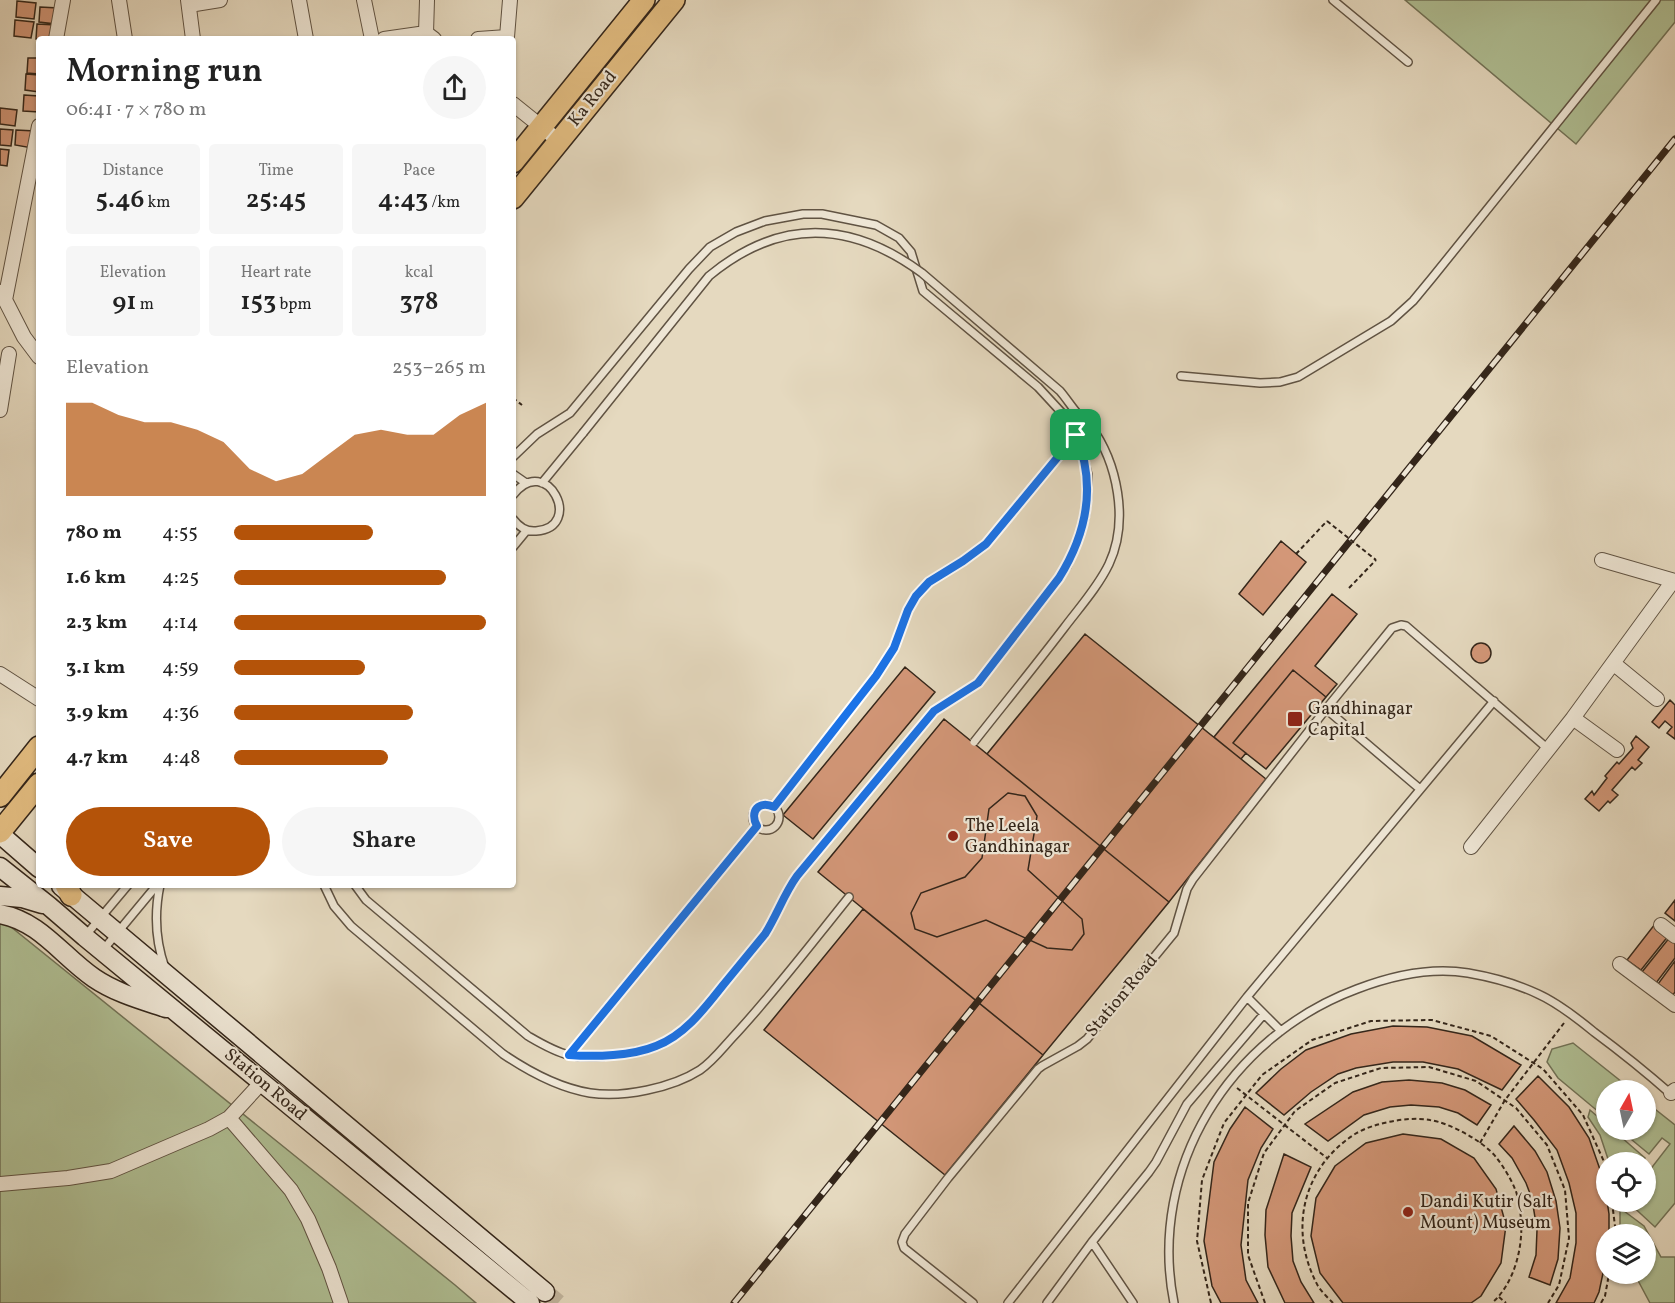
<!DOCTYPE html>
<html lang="en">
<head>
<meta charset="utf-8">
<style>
  body { margin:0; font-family:Vollkorn,serif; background:#f6f6f6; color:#222; height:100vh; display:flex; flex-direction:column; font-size:22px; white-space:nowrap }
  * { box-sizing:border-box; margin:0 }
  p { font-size:20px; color:#767676 }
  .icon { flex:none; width:33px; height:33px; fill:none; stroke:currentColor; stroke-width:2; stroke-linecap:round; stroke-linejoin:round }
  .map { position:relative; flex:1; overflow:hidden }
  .details { position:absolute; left:36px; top:36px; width:480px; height:852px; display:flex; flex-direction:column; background:#fff; border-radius:6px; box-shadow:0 2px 4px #0004 }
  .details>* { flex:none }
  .needle { width:39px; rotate:9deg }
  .buttons { position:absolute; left:1596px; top:1080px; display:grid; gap:12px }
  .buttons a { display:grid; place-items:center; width:60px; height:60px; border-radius:50%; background:#fff; box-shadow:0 2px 4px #0004; font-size:30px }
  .pin { position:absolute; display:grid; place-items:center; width:51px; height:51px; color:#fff; margin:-26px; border-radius:12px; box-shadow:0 3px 9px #0006 }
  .round { display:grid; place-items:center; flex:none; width:63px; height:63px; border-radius:32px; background:#f6f6f6 }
  .summary { display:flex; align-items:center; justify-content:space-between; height:102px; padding:0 30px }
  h1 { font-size:33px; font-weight:600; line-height:45px }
  .metrics { display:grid; grid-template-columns:repeat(3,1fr); gap:9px; height:102px; padding:6px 30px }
  .metrics div { display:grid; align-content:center; border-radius:6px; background:#f6f6f6; text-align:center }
  .metrics b { font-size:26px; font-weight:600 }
  .metrics small { font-size:16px; font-weight:400 }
  .metrics p { font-size:16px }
  .chart { height:168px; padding:12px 30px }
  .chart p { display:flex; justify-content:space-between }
  .chart svg { width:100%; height:108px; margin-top:6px; fill:#b45309; opacity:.7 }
  .primary-button { display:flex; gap:12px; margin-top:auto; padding:12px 30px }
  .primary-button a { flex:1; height:69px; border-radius:36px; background:#b45309; color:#fff; font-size:24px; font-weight:600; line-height:69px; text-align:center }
  .primary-button a+a { background:#f6f6f6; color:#222 }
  ul { padding:0 30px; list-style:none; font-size:20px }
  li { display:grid; grid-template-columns:96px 72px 1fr; align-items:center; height:45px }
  li i { height:15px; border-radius:8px; background:#b45309 }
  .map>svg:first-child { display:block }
  .green { fill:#b0c095; stroke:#727358; stroke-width:1.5 }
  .building { fill:#d39778; stroke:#34261a; stroke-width:1.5 }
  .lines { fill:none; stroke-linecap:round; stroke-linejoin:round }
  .secondary-tunnel { stroke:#c2b59e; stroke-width:18; stroke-dasharray:18 9; stroke-linecap:butt }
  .lane-casing { stroke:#605343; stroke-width:10 }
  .street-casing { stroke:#605343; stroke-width:16 }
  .secondary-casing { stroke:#34261a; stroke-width:21 }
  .primary-casing { stroke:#34261a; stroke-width:24 }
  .path { stroke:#34261a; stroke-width:2; stroke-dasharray:4.5 3; stroke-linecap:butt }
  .lane { stroke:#eee6d5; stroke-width:7 }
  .street { stroke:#eee6d5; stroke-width:14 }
  .secondary { stroke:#eee6d5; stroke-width:18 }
  .primary { stroke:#e2bc80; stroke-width:21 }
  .rail-casing { stroke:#34261a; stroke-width:7 }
  .rail { stroke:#eee6d5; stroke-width:4.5; stroke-dasharray:14; stroke-linecap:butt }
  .lane-bridge-casing { stroke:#605343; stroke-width:10; stroke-linecap:butt }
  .path-bridge { stroke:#34261a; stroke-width:2; stroke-dasharray:4.5 3; stroke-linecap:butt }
  .lane-bridge { stroke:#eee6d5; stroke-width:7 }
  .route-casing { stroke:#fff; stroke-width:12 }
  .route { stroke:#1a73e8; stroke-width:8 }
  .poi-dot { fill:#8f2418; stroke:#eee6d5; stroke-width:2 }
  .labels { text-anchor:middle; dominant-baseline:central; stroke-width:4.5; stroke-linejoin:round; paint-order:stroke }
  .street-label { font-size:18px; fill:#34261a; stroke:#eee6d5 }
  .poi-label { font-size:18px; fill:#34261a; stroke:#eee6d5; text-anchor:start }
</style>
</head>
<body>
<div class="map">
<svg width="1675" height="1303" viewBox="0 0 1675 1303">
  <rect width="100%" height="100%" fill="#e5d9bf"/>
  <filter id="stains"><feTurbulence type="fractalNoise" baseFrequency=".00333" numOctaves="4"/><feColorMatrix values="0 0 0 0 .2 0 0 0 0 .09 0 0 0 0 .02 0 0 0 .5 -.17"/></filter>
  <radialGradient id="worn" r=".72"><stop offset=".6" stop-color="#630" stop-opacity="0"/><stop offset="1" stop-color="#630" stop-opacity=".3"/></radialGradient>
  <!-- green -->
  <path class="green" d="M1405,0h270v22l-99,122z
    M0,918l455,367 21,18h-476z
    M1573,1043l59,47h-26v28l-48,-40 -11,-16 5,-13z
    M1646,1102l29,23v78l-20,24 -27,-25h18v-27l24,-31 -8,-6 -13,16 -29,-24h26z
    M1590,1110l16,14v6h7l32,28 -4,4h-32l-9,-27 -12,-18z
    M1620,1208l24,18 17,31h14v46h-25l-15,-28 -19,-1h30v-40h-26z"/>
  <!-- building -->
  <path class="building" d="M17,1l19,2 -2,16 -18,-2z
    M40,7l18,1 -2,16 -17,-2z
    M15,20l19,2 -3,16 -17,-2z
    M37,24l19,1 -2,14h-18z
    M28,58h11v16l-12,-1z
    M26,74l13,1v17l-14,-2z
    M24,95l15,1v16l-16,-1z
    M0,108l17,2 -2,16 -15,-2z
    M0,129l13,1 -2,16 -11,-1z
    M16,130l19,1 -3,17 -17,-3z
    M0,149l9,1 -2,16 -7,-1z
    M1281,541l25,21 -43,53 -24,-21z
    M1332,594l25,20 -42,52 22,18 -11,13 -33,-27 -60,73 13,10 -5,6 -27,-22z
    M1085,634l181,145 -97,123 -182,-148z
    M1471 653a10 10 0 1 1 20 0a10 10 0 1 1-20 0Z
    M905,667l30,25 -122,147 -30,-24z
    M1293,670l33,27 -60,72 -33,-26z
    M1670,700l5,5v34l-8,-6 5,-6 -7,-6 -6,7 -7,-6z
    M944,719l225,183 -126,153 -225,-183z
    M1636,736l13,11 -11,13 4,3 -7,7 -3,-3 -20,23 6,5 -8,8 -2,-2 -9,10 -14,-12 7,-8 2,4 13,-17 -2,-2 12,-14 2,2 14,-16 -2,-5z
    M1008,793l17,3 12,20 -9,54 54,49 2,15 -12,16 -25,-2 -61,-28 -49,17 -22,-8 -4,-16 10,-20 44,-16 17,-19 7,-49z
    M1675,900v21l-10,-8z
    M863,909l180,146 -98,120 -181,-145z
    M1655,924l14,11 -28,35 -14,-10z
    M1670,937l5,4v17l-19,25 -14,-11z
    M1675,961v31l-2,3 -15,-11z
    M1393,1026l34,1 45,9 49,29 -19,25 -44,-21 -35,-7h-30l-37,6 -18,6 -27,18 -27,23 -28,-22 25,-24 25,-19 45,-16z
    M1538,1076l31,31 20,31 15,43 5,33v20h-3v25l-7,33 -5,11h-38l14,-25 6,-35v-30l-7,-30 -12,-33 -23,-30 -18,-21z
    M1409,1080l33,3 23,7 26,15 -14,20 -19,-12 -19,-6 -28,-2 -21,2 -26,8 -36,26 -23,-17 48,-32 29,-10z
    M1245,1107l28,22 -12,19 -13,32 -7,65 5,35 12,23h-37l-9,-17 -8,-45 10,-79 16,-33z
    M1514,1126l21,25 12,21 9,29 4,27 -2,31 -8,26 -21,-8 7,-22 1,-25 -5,-31 -6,-16 -14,-25 -13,-14z
    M1403,1134l38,5 33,19 22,31 10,36 -5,38 -20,33 -10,7h-128l-23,-30 -9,-37 5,-38 19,-32 31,-23z
    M1284,1154l27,13 -19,46 -1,23 2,25 8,21 13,21h-29l-17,-36 -3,-32 1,-25z"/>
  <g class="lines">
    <!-- secondary-tunnel -->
    <path class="secondary-tunnel" d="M545,1292l13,11"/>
    <!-- lane casing -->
    <g class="lane-casing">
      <path id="lane" d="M1333,0l75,62
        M1181,376l79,7 20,-1 18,-5 93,-56 22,-20 19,-23 224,-278
        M513,474l13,9
        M542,483l41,-50
        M513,495c34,-44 72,33 23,36 -10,1 -17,-4 -23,-12
        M513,547l14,-17
        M1326,709l94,80
        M753 817a13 13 0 1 1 26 0a13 13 0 1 1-26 0Z
        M774,807l102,-131 18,-28 14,-38 8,-14 13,-14 34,-21 23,-17 90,-109
        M160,885c-6,29 -5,55 5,83
        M324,885l10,21 17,20 152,128c25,17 57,34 87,39 33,5 82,-5 110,-23 12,-8 22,-21 32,-32 42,-45 79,-94 117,-141
        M355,885l11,15 162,136c12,7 27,16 41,19 25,5 77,-2 99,-15 28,-16 46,-44 66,-69 11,-13 23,-25 32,-39 12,-18 18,-38 31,-56l137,-165 44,-28 81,-105 8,-12 11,-26 7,-23 3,-24v-18l-6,-23 -6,-17 -14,-22 -24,-26 -115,-96 -12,-39 -12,-14 -23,-13 -54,-11h-19l-38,7 -29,11 -26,15 -21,22 -119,144 -33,21 -24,23
        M86,935l42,-50
        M103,950l54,-65
        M1247,997l34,34
        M569,1055l188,-229
        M1092,1242l41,61
        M973,1303l-69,-55 -2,-6 3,-8 43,-56 90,-109 4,-3 36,-20 9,-7 87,-106 13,-44 6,-10 133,-170 66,-81 9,-3 5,1 142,123
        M1008,1303l239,-306 247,-296
        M1047,1303l45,-61 57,-70 7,-10 31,-58 77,-90
        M1174,1303c-27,-135 56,-267 183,-314 34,-13 75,-22 111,-16 23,4 49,11 70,21 20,9 39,24 56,38 27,20 53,41 78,63"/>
    </g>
    <!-- street casing -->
    <g class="street-casing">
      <path id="street" d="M119,0l6,39
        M188,0l5,39
        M299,0l7,39
        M364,0l8,39
        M189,5l31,-5
        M426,33l1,-33
        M56,39l7,-39
        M384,39l42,-6 8,6
        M478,39l29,-2 3,-37
        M513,104l46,37
        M1,292l23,45 15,20
        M5,300l34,-174
        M0,410l9,-56
        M1602,560l73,21
        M1613,663l44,36
        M0,674l39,25
        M1573,718l44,32
        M1471,847l102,-129 100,-137
        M1661,925l14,11
        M1620,964l55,41
        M1671,1093l4,-3
        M229,1118l62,72 17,29 21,49 12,35
        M0,1184l68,-6 43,-7 98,-42 20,-11 33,-36"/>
    </g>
    <!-- secondary casing -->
    <g class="secondary-casing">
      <path id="secondary" d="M0,834l39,34
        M0,867l49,39 36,31 445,366
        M61,886l484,406
        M0,896l22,2 20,6
        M0,914c40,7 62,42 94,64 22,15 48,22 72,30"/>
    </g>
    <!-- primary casing -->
    <g class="primary-casing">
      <path id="primary" d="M513,162l131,-162
        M513,198l161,-198
        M0,796l39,-49
        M0,832l39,-48
        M66,885l5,10"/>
    </g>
    <!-- path -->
    <path class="path" d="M513,398l9,7
      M1296,554l31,-33
      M1349,588l27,-28
      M1237,1088l90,70
      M1480,1143l25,-43 59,-77
      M1612,1202l4,32
      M1499,1297l7,6
      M1211,1303l-14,-62 5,-61 22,-57 38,-48 50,-35 59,-19 61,-1 59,16 52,33 40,46 23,51
      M1265,1303l-17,-48v-52l16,-50 31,-42 40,-28 46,-15 48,-1 47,14 40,27 31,37 18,45 4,48 -10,47 -11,18
      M1333,1303c-5,-5 -11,-11 -15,-17 -30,-55 -16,-118 37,-152 18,-11 54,-18 75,-14 20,3 53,21 66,37 7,9 15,22 19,32 3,6 3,15 5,22 5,30 -4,71 -28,92
      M1601,1303l4,-7 4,-22"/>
    <!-- lane -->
    <use href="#lane" class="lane"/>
    <!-- street -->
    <use href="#street" class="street"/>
    <!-- secondary -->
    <use href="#secondary" class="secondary"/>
    <!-- primary -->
    <use href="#primary" class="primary"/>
    <!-- rail casing -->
    <g class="rail-casing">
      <path id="rail" d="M734,1303l941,-1164"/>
    </g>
    <!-- rail -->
    <use href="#rail" class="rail"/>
    <!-- lane-bridge casing -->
    <g class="lane-bridge-casing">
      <path id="lane-bridge" d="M583,433l126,-157c70,-58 141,-56 213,-3l138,118c6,7 11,15 17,22 5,4 10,8 13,12 28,38 39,96 19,139 -11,23 -30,44 -45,64 -29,38 -60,76 -90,114"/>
    </g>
    <!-- path-bridge -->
    <path class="path-bridge" d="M1327,521l49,39"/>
    <!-- lane-bridge -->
    <use href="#lane-bridge" class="lane-bridge"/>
  </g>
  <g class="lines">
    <!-- route casing -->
    <g class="route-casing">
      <path id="route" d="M1076,435c21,51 11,98 -17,143l-81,105 -44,28 -137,165c-13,18 -20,39 -32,58 -14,17 -27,33 -41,50 -19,24 -39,51 -68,62 -24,10 -61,11 -87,9l188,-229c-8,-15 2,-26 17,-19l102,-131 18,-28 14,-38 8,-14 13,-14 34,-21 23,-17z"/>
    </g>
    <!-- route -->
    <use href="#route" class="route"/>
  </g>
  <!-- markers -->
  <g class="poi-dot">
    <rect x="1287" y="711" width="16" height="16" rx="3"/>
    <circle cx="953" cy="836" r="6"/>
    <circle cx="1408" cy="1212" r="6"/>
  </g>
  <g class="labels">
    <!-- street labels -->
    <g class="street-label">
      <text transform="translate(593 99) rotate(-51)">Ka Road</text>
      <text transform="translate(1122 996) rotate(-50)">Station Road</text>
      <text transform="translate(265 1085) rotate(40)">Station Road</text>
    </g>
    <!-- poi labels -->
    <g class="poi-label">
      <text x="1308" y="709">Gandhinagar<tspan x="1308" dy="21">Capital</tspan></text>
      <text x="965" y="826">The Leela<tspan x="965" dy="21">Gandhinagar</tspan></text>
      <text x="1420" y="1202">Dandi Kutir (Salt<tspan x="1420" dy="21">Mount) Museum</tspan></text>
    </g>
  </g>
  <rect width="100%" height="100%" filter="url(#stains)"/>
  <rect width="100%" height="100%" fill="url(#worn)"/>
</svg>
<div class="buttons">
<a><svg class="needle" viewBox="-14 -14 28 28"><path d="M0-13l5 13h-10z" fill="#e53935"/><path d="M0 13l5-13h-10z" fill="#767676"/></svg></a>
<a><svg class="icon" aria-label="locate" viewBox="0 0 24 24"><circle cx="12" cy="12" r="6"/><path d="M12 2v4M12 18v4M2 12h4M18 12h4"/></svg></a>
<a><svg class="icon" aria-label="layers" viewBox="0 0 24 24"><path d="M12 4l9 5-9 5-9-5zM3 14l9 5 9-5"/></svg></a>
</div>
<div class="pin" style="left:1076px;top:435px;background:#1e9e55"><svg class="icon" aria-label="arrive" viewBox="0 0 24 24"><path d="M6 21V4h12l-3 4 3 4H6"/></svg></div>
<section class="details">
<div class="summary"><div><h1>Morning run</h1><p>06:41 · 7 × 780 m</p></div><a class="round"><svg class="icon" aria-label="share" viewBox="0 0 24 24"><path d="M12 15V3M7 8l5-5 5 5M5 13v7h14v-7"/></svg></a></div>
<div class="metrics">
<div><p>Distance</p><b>5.46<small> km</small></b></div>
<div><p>Time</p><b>25:45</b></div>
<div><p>Pace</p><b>4:43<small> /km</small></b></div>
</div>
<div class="metrics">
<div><p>Elevation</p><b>91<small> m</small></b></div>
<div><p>Heart rate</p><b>153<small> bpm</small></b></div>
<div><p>kcal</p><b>378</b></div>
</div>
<div class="chart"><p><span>Elevation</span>253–265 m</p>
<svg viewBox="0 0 160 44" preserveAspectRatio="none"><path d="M0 44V6L10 6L20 11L30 14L40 14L50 17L60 22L70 33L80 38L90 35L100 27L110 19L120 17L130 19L140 19L150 11L160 6V44z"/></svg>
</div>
<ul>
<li><b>780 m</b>4:55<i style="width:55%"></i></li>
<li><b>1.6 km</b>4:25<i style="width:84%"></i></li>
<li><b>2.3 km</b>4:14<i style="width:100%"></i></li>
<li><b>3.1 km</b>4:59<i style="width:52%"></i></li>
<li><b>3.9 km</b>4:36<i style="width:71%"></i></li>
<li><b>4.7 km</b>4:48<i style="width:61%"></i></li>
</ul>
<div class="primary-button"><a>Save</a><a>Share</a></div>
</section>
</div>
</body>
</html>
